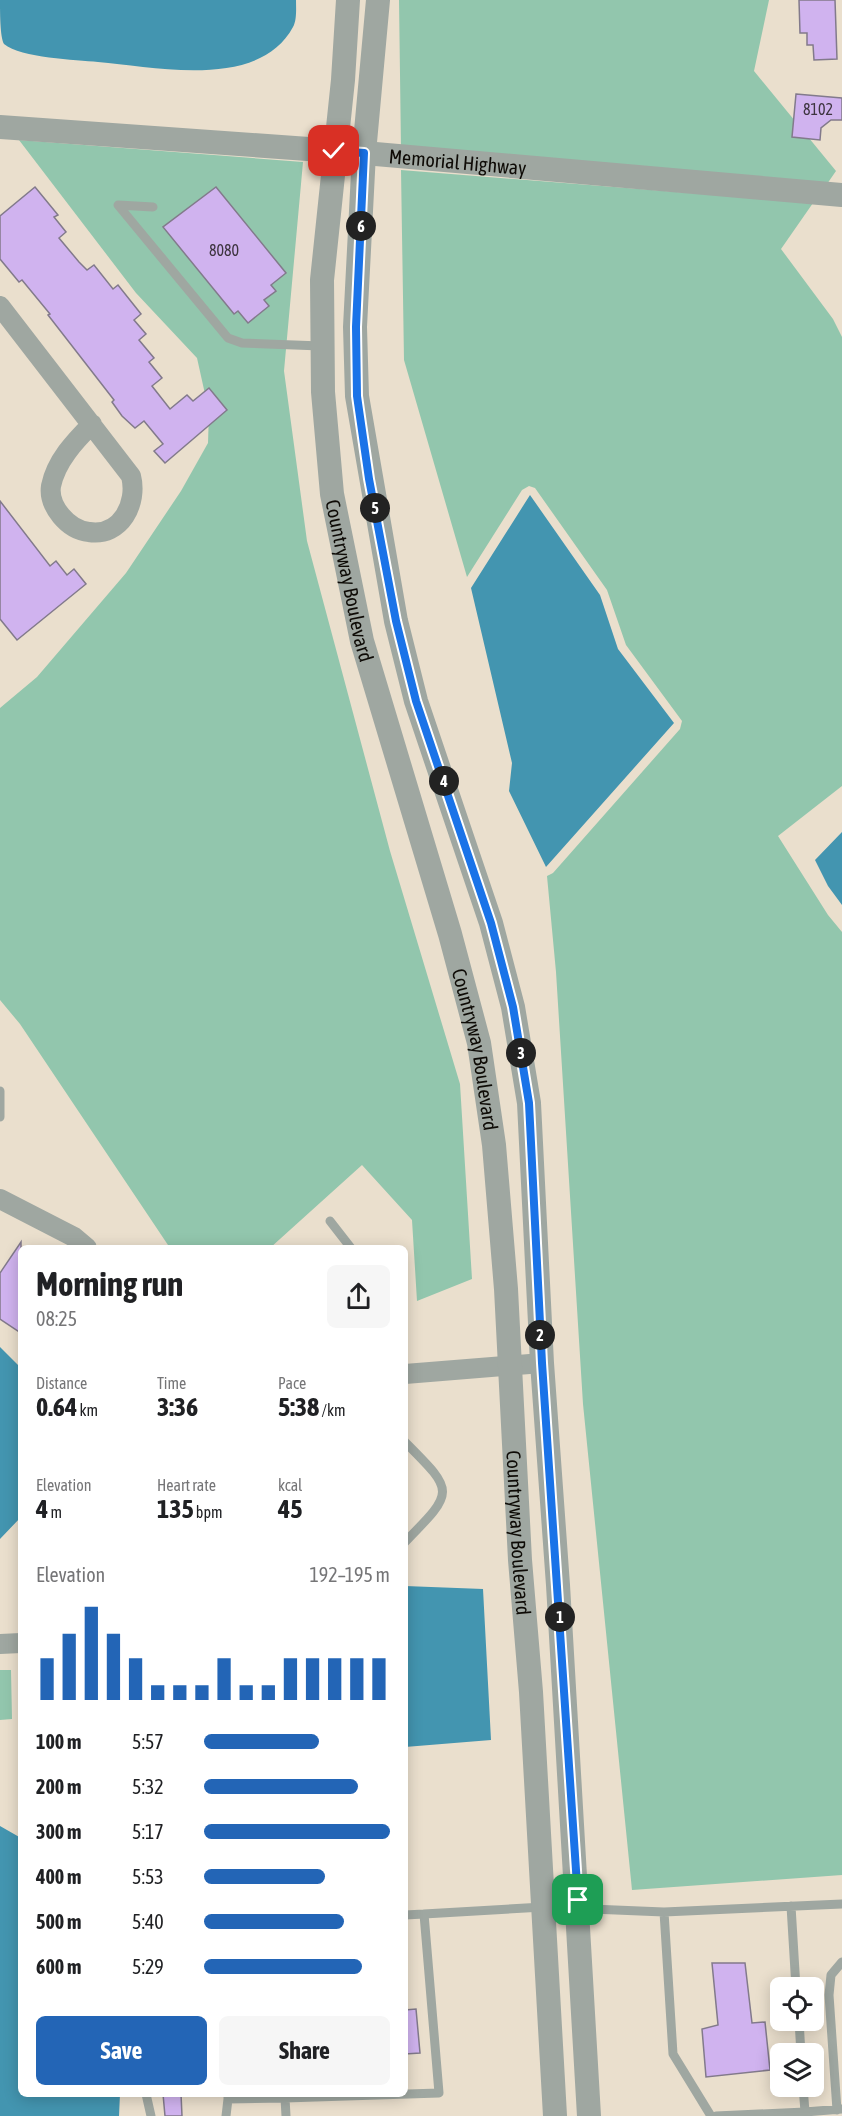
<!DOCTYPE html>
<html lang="en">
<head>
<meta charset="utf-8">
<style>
  body { margin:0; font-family:"Asap Condensed",sans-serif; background:#f6f6f6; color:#202124; height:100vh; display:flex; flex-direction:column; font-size:22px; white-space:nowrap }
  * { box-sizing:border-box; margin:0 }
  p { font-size:20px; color:#757577 }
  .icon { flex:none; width:33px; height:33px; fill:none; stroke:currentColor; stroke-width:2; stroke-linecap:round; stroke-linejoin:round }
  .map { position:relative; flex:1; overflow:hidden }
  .side { position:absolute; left:18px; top:1245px; width:390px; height:852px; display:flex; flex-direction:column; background:#fff; border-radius:9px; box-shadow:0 3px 15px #0003 }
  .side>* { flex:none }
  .buttons { position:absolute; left:770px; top:1977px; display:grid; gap:12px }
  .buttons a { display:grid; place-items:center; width:54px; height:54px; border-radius:9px; background:#fff; box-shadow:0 3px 15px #0003; font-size:30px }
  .pin { position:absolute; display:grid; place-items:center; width:51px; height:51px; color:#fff; margin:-26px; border-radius:12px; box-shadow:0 3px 9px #0006 }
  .km { position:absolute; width:30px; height:30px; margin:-15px; border-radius:50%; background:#222; color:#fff; font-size:16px; line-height:30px; text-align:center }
  .round { display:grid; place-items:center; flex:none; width:63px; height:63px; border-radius:9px; background:#f6f6f6 }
  .headline { display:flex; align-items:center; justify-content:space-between; height:102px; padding:0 18px }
  h1 { font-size:33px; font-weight:700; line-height:45px }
  .figures { display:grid; grid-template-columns:repeat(3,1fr); gap:9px; height:102px; padding:6px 18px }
  .figures div { display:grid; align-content:center }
  .figures b { font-size:26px; font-weight:700 }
  .figures small { font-size:16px; font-weight:400 }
  .figures p { font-size:16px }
  .chart { height:168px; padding:12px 18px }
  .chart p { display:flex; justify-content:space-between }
  .chart svg { width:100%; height:108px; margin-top:6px; stroke:#2365b6; stroke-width:6 }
  .button { display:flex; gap:12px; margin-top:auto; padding:12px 18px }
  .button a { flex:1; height:69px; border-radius:9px; background:#2365b6; color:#fff; font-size:24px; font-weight:700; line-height:69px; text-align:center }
  .button a+a { background:#f6f6f6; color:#202124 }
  ul { padding:0 18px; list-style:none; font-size:20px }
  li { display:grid; grid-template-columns:96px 72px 1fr; align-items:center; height:45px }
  li i { height:15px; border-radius:8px; background:#2365b6 }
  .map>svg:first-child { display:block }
  .green { fill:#92c6ad }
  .water { fill:#4395b0 }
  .building { fill:#d0b3ef; stroke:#827a8b; stroke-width:1.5 }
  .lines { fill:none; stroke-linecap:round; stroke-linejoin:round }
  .service { stroke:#9fa7a1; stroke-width:9 }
  .minor { stroke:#9fa7a1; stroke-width:20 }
  .tertiary { stroke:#9fa7a1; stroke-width:24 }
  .route-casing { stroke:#fff; stroke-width:12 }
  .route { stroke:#1a73e8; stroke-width:8 }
  .labels { text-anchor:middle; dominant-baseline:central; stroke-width:4.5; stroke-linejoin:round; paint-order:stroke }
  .number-label { font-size:16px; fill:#3e3540 }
  .street-label { font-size:20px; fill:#0e0b06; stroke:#fff }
</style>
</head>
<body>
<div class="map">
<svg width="842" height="2116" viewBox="0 0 842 2116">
  <rect width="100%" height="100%" fill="#eadfcd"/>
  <!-- green -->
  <path class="green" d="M399,0h370l-15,71 82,100 -9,13 -426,-35z
    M19,140l284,22 -19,209 23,170 83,310 70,233 12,195 -55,22 -5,-81 -50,-55 -92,83h-100l-150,-224 -20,-24v-292l37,-31 89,-104 55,-82 27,-48 1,-31 -12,-54 -61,-65z
    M401,170l412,33 -32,46 52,70 9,18v449l-64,50 50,79 14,17v943l-210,15 -49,-486 -27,-432 -9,-96 6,-3 127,-144 2,-8 -56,-76 -19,-55 -72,-102 -6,-2 -7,4 -55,87 -63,-217z
    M0,1670h11l1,49 -12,1z"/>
  <!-- water -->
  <path class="water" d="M0,0h296c0,8 1,20 -3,27 -34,63 -137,40 -195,35 -22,-2 -77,-4 -94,-18 -4,-7 -4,-33 -4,-44z
    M530,495l70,100 18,54 56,74 -128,144 -37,-76 3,-28 -41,-175z
    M842,832v73l-14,-19 -13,-26z
    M0,1347l21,21v149l-21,22z
    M405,1586l78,3 8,151 -86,7z
    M0,1826l21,12v256h99l-1,22h-119z"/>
  <!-- building -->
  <path class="building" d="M799,0h36l2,59 -23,1 -1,-15h-6v-12h-7z
    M796,94l46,4v22h-11l-10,8 -1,12 -28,-3z
    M35,187l23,28 -4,2 12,15 -7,6 20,24 8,8 7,-5 19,24 5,-4 23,29 -7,6 12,14 -7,6 15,18 -5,4 13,16 -10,8 18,23 17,-14 6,6 16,-13 18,22 -62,53 -11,-12 9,-7 -19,-23 -9,7 -13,-12 -10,-14 2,-2 -66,-85 2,-1 -28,-34 -3,2 -19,-23v-43z
    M216,187l70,86 -15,12 5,6 -12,9 5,6 -21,17 -10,-12 -4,3 -71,-87z
    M0,501l50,65 6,-5 11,14 7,-6 12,15 -69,56 -17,-21z
    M21,1242v91l-21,-14v-46z
    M712,1963h33l7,60 13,-1 5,48 -64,7 -4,-48 16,-4z
    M416,2009l4,44 -15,1v-44z
    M163,2094h18l1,22h-17z"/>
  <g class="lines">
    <!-- service -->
    <path class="service" d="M153,207l-35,-2 110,133 14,5 79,3
      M0,1091v26
      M330,1221l21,27
      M405,1442c50,50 50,49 0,100
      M791,1906l5,82
      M664,1912l9,142 38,62
      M405,1915l19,-1
      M799,2020l2,34
      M146,2094l5,22
      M228,2094v5l57,-1v-4
      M837,2110l-8,-115 2,-20 11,-13
      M805,2112l37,-3
      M226,2116l2,-17
      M286,2116l-1,-18 154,-5 -15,-179 119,-7 121,5 178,-8
      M716,2116l89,-4 -2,-26"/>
    <!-- minor -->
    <path class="minor" d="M0,306l131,170c7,27 -10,61 -42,56 -21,-2 -41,-26 -38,-46 5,-25 24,-45 41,-62
      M0,1199l74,38 13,11
      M405,1374l137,-11
      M0,1644l21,-1"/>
    <!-- tertiary -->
    <g class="tertiary">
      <path id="s1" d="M348,0l-5,80 -21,200 1,112 9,102 30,147 88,293 29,109 15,102 12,144 14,271 11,132 24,424"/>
      <path d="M378,0l-14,153 -9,174 2,69 39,225 20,80 75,222 22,84 16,96 13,260 16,222 31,531"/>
      <path id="s2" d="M0,127l364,26 478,42"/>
    </g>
  </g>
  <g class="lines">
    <!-- route casing -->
    <g class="route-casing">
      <path id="route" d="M334,151l30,2 -8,174 1,69 12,83 27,142 20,80 75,222 22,84 16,96 13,260 36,537"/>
    </g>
    <!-- route -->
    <use href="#route" class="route"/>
  </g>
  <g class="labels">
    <!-- number labels -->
    <g class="number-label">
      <text x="818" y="109">8102</text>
      <text x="224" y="250">8080</text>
    </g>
    <!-- street labels -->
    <g class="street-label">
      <text stroke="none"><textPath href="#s2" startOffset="459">Memorial Highway</textPath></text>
      <text stroke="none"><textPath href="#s1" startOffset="584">Countryway Boulevard</textPath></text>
      <text stroke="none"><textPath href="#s1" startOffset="1070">Countryway Boulevard</textPath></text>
      <text stroke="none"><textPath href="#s1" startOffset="1556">Countryway Boulevard</textPath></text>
    </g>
  </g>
</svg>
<div class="buttons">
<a><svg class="icon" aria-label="locate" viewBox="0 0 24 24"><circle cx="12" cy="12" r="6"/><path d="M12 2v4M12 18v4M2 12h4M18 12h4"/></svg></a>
<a><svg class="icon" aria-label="layers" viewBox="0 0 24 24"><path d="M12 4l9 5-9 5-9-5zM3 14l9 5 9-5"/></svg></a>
</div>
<div class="pin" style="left:578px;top:1900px;background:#1e9e55"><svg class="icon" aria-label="arrive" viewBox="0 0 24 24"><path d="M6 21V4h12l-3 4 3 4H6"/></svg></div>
<div class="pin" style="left:334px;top:151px;background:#d93025"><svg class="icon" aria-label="check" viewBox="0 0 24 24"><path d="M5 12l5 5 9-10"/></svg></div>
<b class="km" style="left:560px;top:1617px">1</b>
<b class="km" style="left:540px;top:1335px">2</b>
<b class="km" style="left:521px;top:1053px">3</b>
<b class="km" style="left:444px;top:781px">4</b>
<b class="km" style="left:375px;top:508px">5</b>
<b class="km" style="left:361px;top:226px">6</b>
<section class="side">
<div class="headline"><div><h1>Morning run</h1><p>08:25</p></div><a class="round"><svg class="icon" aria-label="share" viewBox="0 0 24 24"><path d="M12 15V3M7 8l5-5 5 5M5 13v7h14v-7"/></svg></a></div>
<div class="figures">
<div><p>Distance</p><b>0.64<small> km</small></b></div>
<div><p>Time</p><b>3:36</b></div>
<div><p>Pace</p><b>5:38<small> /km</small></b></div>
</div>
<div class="figures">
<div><p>Elevation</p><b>4<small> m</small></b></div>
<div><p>Heart rate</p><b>135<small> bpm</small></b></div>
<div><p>kcal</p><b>45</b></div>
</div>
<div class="chart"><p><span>Elevation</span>192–195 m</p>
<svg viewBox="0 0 160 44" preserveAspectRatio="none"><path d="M5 44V27M15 44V17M25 44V6M35 44V17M45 44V27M55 44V38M65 44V38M75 44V38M85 44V27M95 44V38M105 44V38M115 44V27M125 44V27M135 44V27M145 44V27M155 44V27"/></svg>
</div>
<ul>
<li><b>100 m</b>5:57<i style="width:62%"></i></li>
<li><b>200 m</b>5:32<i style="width:83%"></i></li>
<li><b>300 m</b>5:17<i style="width:100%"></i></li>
<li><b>400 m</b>5:53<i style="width:65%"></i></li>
<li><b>500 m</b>5:40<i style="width:75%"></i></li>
<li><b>600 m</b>5:29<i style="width:85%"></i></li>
</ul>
<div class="button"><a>Save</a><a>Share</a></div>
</section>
</div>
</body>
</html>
